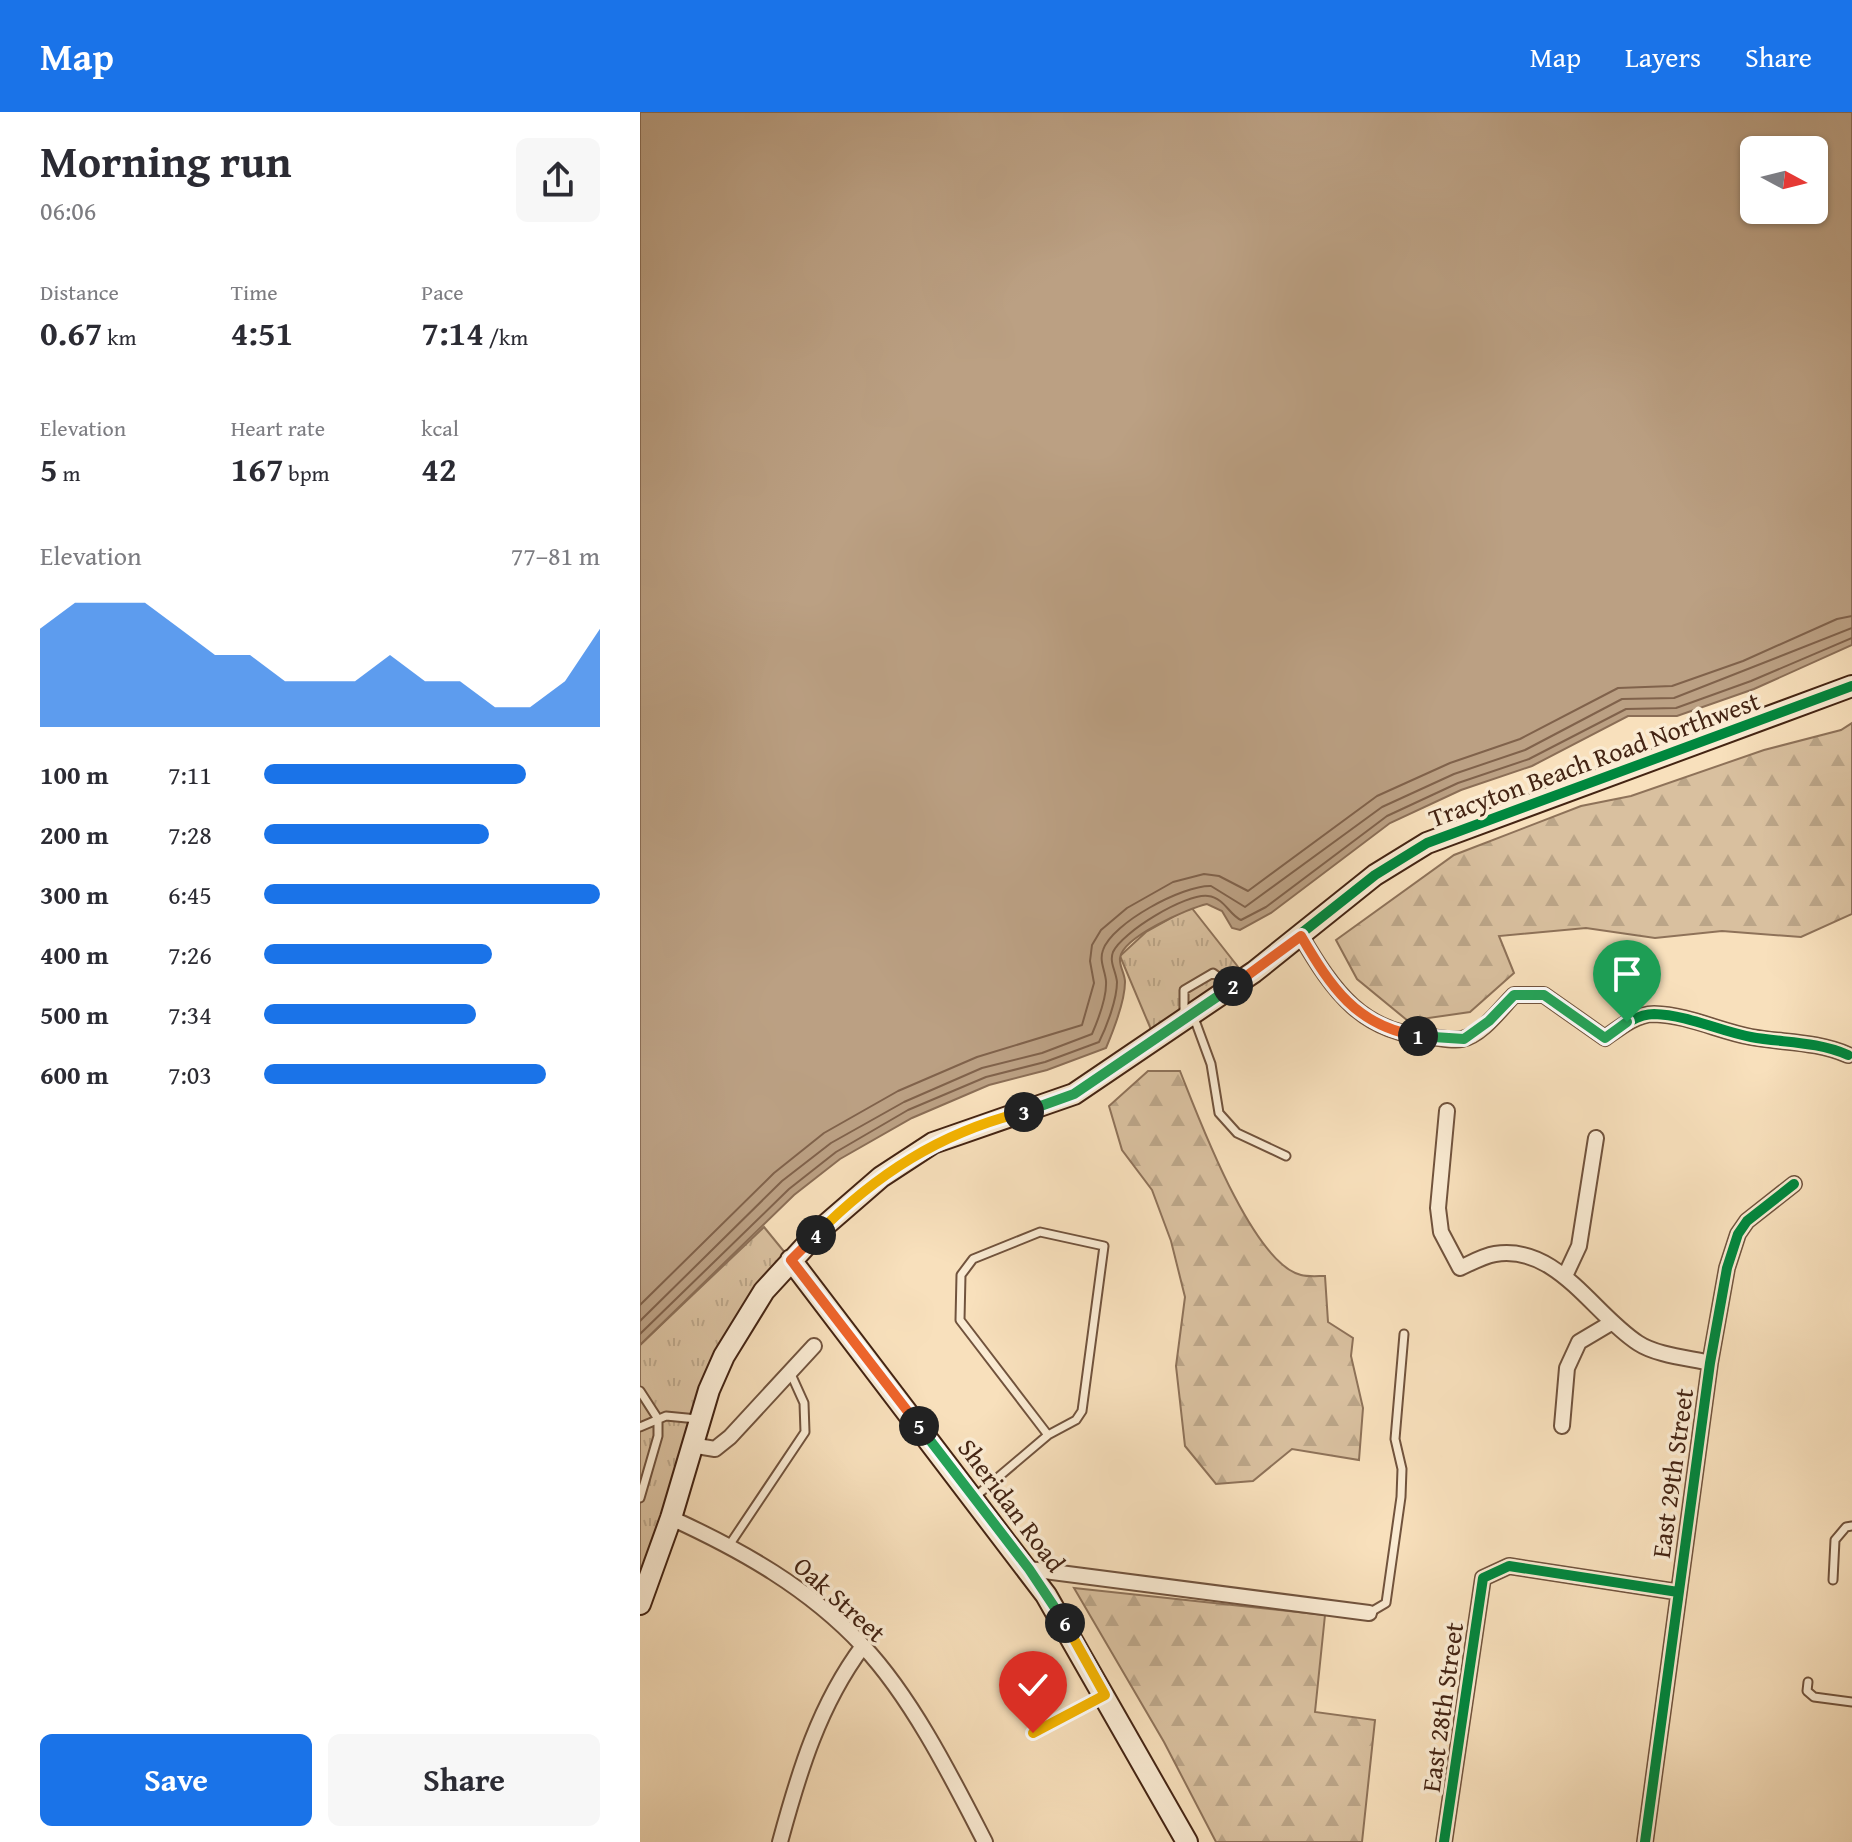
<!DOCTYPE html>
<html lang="en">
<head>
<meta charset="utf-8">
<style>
  body { margin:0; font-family:"Gentium Book Plus",serif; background:#f7f7f7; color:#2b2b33; height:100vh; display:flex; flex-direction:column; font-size:30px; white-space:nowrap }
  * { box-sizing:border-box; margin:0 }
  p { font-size:26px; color:#7c7c81 }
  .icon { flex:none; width:44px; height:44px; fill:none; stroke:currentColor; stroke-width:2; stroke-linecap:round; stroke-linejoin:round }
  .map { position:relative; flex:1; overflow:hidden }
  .panel { display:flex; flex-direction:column; background:#fff; width:640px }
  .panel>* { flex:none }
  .needle { width:52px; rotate:97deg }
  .buttons { position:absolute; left:1100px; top:24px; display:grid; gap:16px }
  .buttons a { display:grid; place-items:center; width:88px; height:88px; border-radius:12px; background:#fff; box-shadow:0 2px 6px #0004; font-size:40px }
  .pin { position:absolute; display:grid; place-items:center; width:68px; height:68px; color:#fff; margin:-82px -34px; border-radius:50% 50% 50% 0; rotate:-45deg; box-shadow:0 0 8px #0007 }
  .pin .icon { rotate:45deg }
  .km { position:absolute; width:40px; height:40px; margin:-20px; border-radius:50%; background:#222; color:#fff; font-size:22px; line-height:40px; text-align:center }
  .round { display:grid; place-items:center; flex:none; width:84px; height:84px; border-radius:12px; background:#f7f7f7 }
  .headline { display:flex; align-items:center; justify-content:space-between; height:136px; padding:0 40px }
  h1 { font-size:44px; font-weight:700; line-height:60px }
  .metrics { display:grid; grid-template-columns:repeat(3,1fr); gap:12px; height:136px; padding:8px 40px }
  .metrics div { display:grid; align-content:center }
  .metrics b { font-size:34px; font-weight:700 }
  .metrics small { font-size:22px; font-weight:400 }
  .metrics p { font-size:22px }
  .chart { height:224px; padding:16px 40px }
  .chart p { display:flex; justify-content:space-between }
  .chart svg { width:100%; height:144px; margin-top:8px; fill:#1a73e8; opacity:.7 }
  .cta { display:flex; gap:16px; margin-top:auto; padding:16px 40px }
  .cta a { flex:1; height:92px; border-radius:12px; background:#1a73e8; color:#fff; font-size:32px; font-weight:700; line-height:92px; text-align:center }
  .cta a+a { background:#f7f7f7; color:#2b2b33 }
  ul { padding:0 40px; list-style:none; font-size:26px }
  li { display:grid; grid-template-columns:128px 96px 1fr; align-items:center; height:60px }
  li i { height:20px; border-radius:10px; background:#1a73e8 }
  header { display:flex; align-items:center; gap:48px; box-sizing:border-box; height:112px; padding:0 40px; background:#1a73e8; color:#fff }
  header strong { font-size:38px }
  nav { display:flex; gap:44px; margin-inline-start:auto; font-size:28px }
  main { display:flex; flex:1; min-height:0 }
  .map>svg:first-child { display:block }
  .forest { fill:url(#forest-firs); stroke:#8e7259; stroke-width:2 }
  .park { fill:url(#park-tufts); stroke:#8e7259; stroke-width:2 }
  .water { fill:#bba083; stroke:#8b6e56; stroke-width:2; fill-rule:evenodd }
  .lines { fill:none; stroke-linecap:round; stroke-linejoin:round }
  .shore { stroke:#80624b; stroke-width:2 }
  .lane-casing { stroke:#71533d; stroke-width:11 }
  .street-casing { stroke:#71533d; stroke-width:18 }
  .secondary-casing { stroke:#442413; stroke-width:24 }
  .lane { stroke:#faebd3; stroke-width:7 }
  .street { stroke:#faebd3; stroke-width:14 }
  .secondary { stroke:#faebd3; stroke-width:20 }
  .cycleway-casing { stroke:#faebd3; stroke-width:15 }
  .cycleway { stroke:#00873e; stroke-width:10 }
  .split-1-casing { stroke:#fff; stroke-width:16 }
  .split-2-casing { stroke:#fff; stroke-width:16 }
  .split-3-casing { stroke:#fff; stroke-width:16 }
  .split-4-casing { stroke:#fff; stroke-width:16 }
  .split-5-casing { stroke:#fff; stroke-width:16 }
  .split-6-casing { stroke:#fff; stroke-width:16 }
  .split-7-casing { stroke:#fff; stroke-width:16 }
  .split-1 { stroke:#22a559; stroke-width:10 }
  .split-2 { stroke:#f0652b; stroke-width:10 }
  .split-3 { stroke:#22a559; stroke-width:10 }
  .split-4 { stroke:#f5b400; stroke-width:10 }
  .split-5 { stroke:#f0652b; stroke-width:10 }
  .split-6 { stroke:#22a559; stroke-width:10 }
  .split-7 { stroke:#f5b400; stroke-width:10 }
  .labels { text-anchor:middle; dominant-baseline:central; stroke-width:7; stroke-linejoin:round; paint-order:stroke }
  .street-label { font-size:26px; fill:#442413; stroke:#faebd3 }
</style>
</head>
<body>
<header>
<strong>Map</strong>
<nav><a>Map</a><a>Layers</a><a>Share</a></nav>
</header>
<main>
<section class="panel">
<div class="headline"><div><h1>Morning run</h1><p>06:06</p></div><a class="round"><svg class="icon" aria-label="share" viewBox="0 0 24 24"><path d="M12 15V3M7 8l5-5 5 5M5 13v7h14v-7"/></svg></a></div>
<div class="metrics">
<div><p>Distance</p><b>0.67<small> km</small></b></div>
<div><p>Time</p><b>4:51</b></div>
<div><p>Pace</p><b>7:14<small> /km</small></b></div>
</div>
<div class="metrics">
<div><p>Elevation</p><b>5<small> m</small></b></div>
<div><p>Heart rate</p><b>167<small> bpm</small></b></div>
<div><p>kcal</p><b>42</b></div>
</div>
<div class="chart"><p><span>Elevation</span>77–81 m</p>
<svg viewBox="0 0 160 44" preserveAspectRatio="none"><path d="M0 44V14L10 6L20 6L30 6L40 14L50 22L60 22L70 30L80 30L90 30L100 22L110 30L120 30L130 38L140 38L150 30L160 14V44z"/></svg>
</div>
<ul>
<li><b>100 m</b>7:11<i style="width:78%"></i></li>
<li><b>200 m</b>7:28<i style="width:67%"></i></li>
<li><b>300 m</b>6:45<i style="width:100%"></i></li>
<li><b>400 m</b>7:26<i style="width:68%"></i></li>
<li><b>500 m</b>7:34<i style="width:63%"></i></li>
<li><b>600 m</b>7:03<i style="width:84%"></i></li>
</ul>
<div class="cta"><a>Save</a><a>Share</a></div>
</section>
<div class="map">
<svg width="1212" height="1730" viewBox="0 0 1212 1730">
  <defs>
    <pattern id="forest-firs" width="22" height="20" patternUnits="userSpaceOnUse" patternTransform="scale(2)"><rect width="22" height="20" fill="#d9c09f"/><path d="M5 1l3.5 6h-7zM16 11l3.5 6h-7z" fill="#bba588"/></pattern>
    <pattern id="park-tufts" width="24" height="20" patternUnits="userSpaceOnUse" patternTransform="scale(2)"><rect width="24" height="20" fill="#d9c09f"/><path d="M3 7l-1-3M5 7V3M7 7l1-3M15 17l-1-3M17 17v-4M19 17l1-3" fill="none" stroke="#bba588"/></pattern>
  </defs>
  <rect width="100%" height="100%" fill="#f8e0bc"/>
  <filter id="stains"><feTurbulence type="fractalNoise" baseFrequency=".0025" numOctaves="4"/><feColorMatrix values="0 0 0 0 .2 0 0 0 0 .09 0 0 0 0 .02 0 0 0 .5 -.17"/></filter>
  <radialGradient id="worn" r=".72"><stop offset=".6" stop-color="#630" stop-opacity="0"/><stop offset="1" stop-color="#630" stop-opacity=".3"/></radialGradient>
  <!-- forest -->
  <path class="forest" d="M1212,611v191l-51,23 -79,-6 -67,7 -69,-10 -87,8 15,37 -44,39 -62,9 -51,-42 -21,-39 118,-85 127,-49 50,-10 133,-46 77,-20z
    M508,959h32c18,45 72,192 121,204 7,2 17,1 24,1l3,46 25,16 -2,18 12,52 -4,52 -67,-11 -39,32 -37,3 -31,-38 -9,-80 9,-69 -14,-56 -19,-51 -30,-40 -13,-44z
    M434,1476l251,27 -10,97 60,8 -13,122h-146l-52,-100z"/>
  <!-- park -->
  <path class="park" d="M551,795l55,70 -91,62 -35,-83 26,-24z
    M124,1115l27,33 -52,66 -99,278v-259z"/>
  <!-- water -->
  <path class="water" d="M0,0h1212v533l-98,44 -77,27h-49l-96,50 -71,24 -71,33 -119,90 -31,17 -8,-2 -10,-17 -15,-7c-18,4 -85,33 -87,54 -1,8 5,16 5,24 0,20 -11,47 -19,66l-59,22 -58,15 -77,33 -72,41 -46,36 -154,150zM1174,38v60h-60v-60z"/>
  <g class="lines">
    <!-- shore -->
    <path class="shore" d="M0,1193l134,-132 50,-40 74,-42 79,-34 105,-32 12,-42 -4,-22 2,-16 9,-15 26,-22 46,-26 31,-8 15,2 29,15 129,-95 73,-33 70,-24 98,-51 54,-2 71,-25 94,-42 15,-3
      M0,1209l142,-140 49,-38 73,-41 78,-34 60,-15 50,-19c6,-14 15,-38 14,-53 -1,-11 -7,-20 -3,-31 9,-27 80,-65 108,-64l34,21 137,-100 72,-33 71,-24 97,-51 52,-1 178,-70
      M0,1222l149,-145 47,-37 72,-42 78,-33 59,-15 54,-20c8,-16 18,-43 18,-60 -1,-11 -8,-20 -4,-30 9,-20 73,-59 95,-56 17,2 21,19 33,24l25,-13 121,-91 71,-33 71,-24 97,-50 50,-1 75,-27 101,-43"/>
    <!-- lane casing -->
    <g class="lane-casing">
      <path id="lane" d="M553,903l18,49 8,49 18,20 49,23
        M544,905v-27l29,-17 18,13
        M0,1279l18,28v17l-18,62
        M0,1315l26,-11 31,3
        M336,1384l72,-61 -88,-115 1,-45 12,-16 67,-27 64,14 -22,165 -6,9 -28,15
        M90,1432l75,-112 -1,-29 -14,-31
        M1193,1468l2,-40 11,-13 6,-1
        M729,1501l17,-10 15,-106 1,-28 -7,-30 9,-105
        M1168,1570l-1,9 7,6 38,5
        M393,1621l70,-37"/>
    </g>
    <!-- street casing -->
    <g class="street-casing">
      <path id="street" d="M661,824c32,55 62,98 130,101 10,1 22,4 31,2 20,-4 39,-31 52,-44h30l61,43c14,-10 31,-24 49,-24 34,1 65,17 97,23 33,6 65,4 97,18
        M807,999l-9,97 3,24 19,36c11,-5 23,-12 35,-14 62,-10 98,60 143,89 18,12 50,15 72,20
        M925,1164l14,-30 17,-108
        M922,1314l5,-58 12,-26 32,-19
        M51,1333l24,4 15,-12 84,-91
        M31,1406c70,32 138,70 192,128 49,52 89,132 122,196
        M389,1457l340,44
        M140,1730c19,-70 39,-137 83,-196
        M804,1730l39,-264 26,-12 169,26
        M1005,1730l65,-479 17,-95 11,-34 9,-13 47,-37"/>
    </g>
    <!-- secondary casing -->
    <g class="secondary-casing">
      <path id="secondary" d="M151,1148l255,335 141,247
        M0,1492l31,-86 38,-128 15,-34 40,-65 57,-62 60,-52 52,-34 141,-49 180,-122 121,-97 52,-32 425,-157"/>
    </g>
    <!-- lane -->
    <use href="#lane" class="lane"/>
    <!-- street -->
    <use href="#street" class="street"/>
    <!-- secondary -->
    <use href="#secondary" class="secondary"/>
    <!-- cycleway casing -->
    <g class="cycleway-casing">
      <path id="cycleway" d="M661,824c32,55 62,98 130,101 10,1 22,4 31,2 20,-4 39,-31 52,-44h30l61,43c14,-10 31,-24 49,-24 34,1 65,17 97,23 33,6 65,4 97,18
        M606,865l129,-102 52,-32 425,-157
        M804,1730l39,-264 26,-12 169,26
        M1005,1730l65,-479 17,-95 11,-34 9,-13 47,-37"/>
    </g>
    <!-- cycleway -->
    <use href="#cycleway" class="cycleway"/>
  </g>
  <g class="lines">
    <!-- split-1 casing -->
    <g class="split-1-casing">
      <path id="split-1" d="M778,924l46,3 25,-18 25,-26h30l61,43 22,-16"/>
    </g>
    <!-- split-2 casing -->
    <g class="split-2-casing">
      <path id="split-2" d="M593,874l68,-50c30,51 55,90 117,100"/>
    </g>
    <!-- split-3 casing -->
    <g class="split-3-casing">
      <path id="split-3" d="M384,1000l50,-18 159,-108"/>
    </g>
    <!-- split-4 casing -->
    <g class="split-4-casing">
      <path id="split-4" d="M176,1123c59,-60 125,-103 208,-123"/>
    </g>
    <!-- split-5 casing -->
    <g class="split-5-casing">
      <path id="split-5" d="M176,1123l-25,25 128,166"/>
    </g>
    <!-- split-6 casing -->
    <g class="split-6-casing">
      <path id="split-6" d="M279,1314l110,143 36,54"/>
    </g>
    <!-- split-7 casing -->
    <g class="split-7-casing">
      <path id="split-7" d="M393,1621l72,-38 -40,-72"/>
    </g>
    <!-- split-1 -->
    <use href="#split-1" class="split-1"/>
    <!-- split-2 -->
    <use href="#split-2" class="split-2"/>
    <!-- split-3 -->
    <use href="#split-3" class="split-3"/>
    <!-- split-4 -->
    <use href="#split-4" class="split-4"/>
    <!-- split-5 -->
    <use href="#split-5" class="split-5"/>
    <!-- split-6 -->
    <use href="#split-6" class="split-6"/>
    <!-- split-7 -->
    <use href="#split-7" class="split-7"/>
  </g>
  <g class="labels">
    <!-- street labels -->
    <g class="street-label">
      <text transform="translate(954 647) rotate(-20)">Tracyton Beach Road Northwest</text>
      <text transform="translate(1032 1361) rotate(-82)">East 29th Street</text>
      <text transform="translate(372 1393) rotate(53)">Sheridan Road</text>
      <text transform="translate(200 1487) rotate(42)">Oak Street</text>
      <text transform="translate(802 1595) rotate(-82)">East 28th Street</text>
    </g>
  </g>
  <rect width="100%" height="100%" filter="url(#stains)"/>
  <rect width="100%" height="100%" fill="url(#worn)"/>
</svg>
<div class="buttons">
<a><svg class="needle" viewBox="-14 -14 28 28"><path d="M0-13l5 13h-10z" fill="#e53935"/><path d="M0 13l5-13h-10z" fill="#7c7c81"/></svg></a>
</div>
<div class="pin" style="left:987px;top:910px;background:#1e9e55"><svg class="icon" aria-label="arrive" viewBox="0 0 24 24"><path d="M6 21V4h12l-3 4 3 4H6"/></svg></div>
<div class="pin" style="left:393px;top:1621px;background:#d93025"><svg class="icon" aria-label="check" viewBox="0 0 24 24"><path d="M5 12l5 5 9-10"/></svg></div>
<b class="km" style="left:778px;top:924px">1</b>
<b class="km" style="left:593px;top:874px">2</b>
<b class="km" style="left:384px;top:1000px">3</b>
<b class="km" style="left:176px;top:1123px">4</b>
<b class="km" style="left:279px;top:1314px">5</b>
<b class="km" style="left:425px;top:1511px">6</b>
</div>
</main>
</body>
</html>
